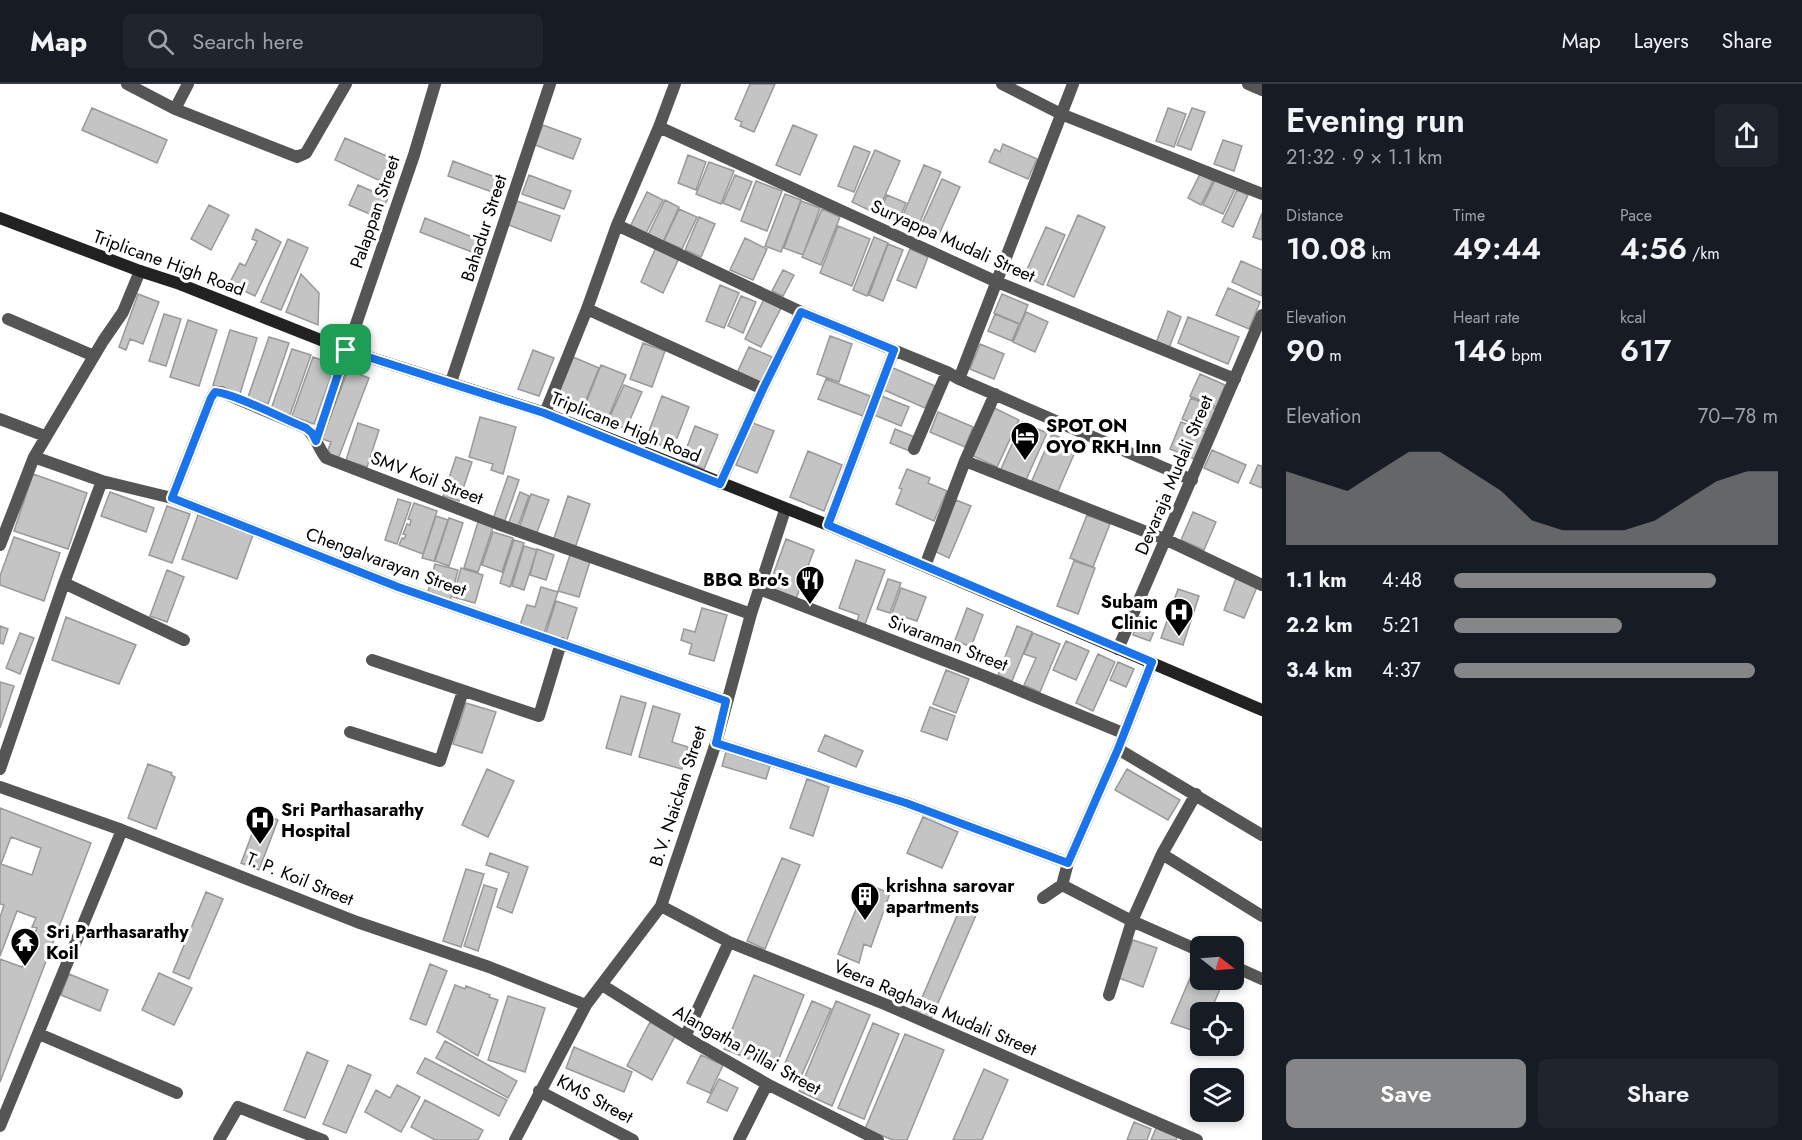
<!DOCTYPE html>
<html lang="en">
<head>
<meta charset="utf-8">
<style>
  body { margin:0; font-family:Jost,sans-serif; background:#20242c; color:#f1f3f6; height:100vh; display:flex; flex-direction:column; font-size:22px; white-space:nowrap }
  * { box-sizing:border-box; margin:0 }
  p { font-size:20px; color:#9ea1a6 }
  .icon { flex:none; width:33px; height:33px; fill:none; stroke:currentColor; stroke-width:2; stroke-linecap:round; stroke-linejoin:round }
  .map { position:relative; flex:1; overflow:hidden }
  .panel { display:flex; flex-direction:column; background:#171b24; width:540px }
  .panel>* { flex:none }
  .needle { width:39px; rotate:107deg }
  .controls { position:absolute; left:1190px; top:852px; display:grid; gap:12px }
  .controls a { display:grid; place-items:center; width:54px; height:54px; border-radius:9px; background:#171b24; box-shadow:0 3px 9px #0003; font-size:30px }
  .pin { position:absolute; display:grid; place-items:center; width:51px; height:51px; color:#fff; margin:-26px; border-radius:12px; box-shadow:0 3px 9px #0006 }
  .round { display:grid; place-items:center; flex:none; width:63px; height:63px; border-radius:9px; background:#20242c }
  .summary { display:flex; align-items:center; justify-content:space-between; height:102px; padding:0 24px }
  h1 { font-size:33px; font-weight:600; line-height:45px }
  .metrics { display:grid; grid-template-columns:repeat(3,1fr); gap:9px; height:102px; padding:6px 24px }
  .metrics div { display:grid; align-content:center }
  .metrics b { font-size:30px; font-weight:600 }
  .metrics small { font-size:16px; font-weight:400 }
  .metrics p { font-size:16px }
  .chart { height:168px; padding:12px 24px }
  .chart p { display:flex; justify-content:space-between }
  .chart svg { width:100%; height:108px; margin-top:6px; fill:#858687; opacity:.7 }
  .button { display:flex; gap:12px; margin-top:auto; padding:12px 24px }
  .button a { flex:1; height:69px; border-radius:9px; background:#858687; color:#fff; font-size:24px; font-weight:600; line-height:69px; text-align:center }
  .button a+a { background:#20242c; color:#f1f3f6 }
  ul { padding:0 24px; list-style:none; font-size:20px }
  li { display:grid; grid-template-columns:96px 72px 1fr; align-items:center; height:45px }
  li i { height:15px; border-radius:8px; background:#858687 }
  header { display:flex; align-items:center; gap:36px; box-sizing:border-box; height:84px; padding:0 30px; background:#171b24; border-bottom:2px solid #363941 }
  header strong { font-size:28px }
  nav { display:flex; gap:33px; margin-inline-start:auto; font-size:21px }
  .search { width:420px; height:54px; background:#20242c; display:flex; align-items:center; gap:15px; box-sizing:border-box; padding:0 21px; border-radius:9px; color:#9ea1a6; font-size:22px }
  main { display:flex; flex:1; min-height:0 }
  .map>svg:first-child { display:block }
  .building { fill:#c4c4c4; stroke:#999; stroke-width:1.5; fill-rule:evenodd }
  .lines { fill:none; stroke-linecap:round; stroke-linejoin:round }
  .minor { stroke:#555; stroke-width:12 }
  .secondary { stroke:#222; stroke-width:12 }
  .route-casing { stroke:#fff; stroke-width:12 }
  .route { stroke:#1a73e8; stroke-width:8 }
  .labels { text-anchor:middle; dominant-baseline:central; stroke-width:6; stroke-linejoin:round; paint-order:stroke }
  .street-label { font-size:18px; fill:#000; stroke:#fff }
  .poi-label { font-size:18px; font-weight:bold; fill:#000; stroke:#fff; text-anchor:start }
</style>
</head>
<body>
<header>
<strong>Map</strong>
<div class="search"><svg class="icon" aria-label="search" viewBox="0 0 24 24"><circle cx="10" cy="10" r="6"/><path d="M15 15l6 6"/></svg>Search here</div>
<nav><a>Map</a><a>Layers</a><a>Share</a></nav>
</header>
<main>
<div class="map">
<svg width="1262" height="1056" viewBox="0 0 1262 1056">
  <rect width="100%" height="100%" fill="#fff"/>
  <!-- building -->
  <path class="building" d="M750,0h25l-21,48 -14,-6 2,-4 -7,-3z
    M92,24l75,32 -10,23 -75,-33z
    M1168,24l18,6 -12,33 -18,-6z
    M1192,24l13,4 -14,38 -14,-5z
    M543,41l38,14 -8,20 -38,-14z
    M793,41l24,10 -17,40 -24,-10z
    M345,54l53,23 -11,23 -52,-24z
    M1223,56l19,6 -8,25 -20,-7z
    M1003,60l34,15 -9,20 -39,-17 6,-13 5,3z
    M854,62l16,6 -16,40 -16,-6z
    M875,66l25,11 -23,53 -25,-12z
    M688,71l18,7 -10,28 -18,-7z
    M453,77l47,18 -5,14 -47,-17z
    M709,78l25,9 -13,33 -25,-10z
    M924,81l17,7 -24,57 -17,-7z
    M1200,90l13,7 -12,24 -13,-7z
    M529,91l42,16 -7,18 -42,-15z
    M735,91l17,7 -12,28 -17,-7z
    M942,95l18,8 -23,52 -18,-9z
    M1215,96l20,9 -12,25 -20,-9z
    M756,97l26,10 -15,40 -26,-10z
    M358,101l30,13 -9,20 -30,-13z
    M1237,106l11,5 -15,32 -11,-5z
    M647,108l16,8 -19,37 -15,-8z
    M785,110l16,6 -20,52 -16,-6z
    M887,111l19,8 -8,19 -19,-8z
    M514,116l46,16 -9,25 -45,-17z
    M665,116l14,7 -16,35 -15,-7z
    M801,117l19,7 -17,47 -19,-7z
    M209,121l20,10 -18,35 -20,-11z
    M679,125l18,8 -15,32 -18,-8z
    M822,125l18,8 -19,48 -19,-8z
    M1262,129v27l-9,-3z
    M1078,131l27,12 -31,70 -27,-12z
    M699,133l16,7 -14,33 -16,-7z
    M425,134l57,23 -5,13 -57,-22z
    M838,142l32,13 -18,47 -32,-13z
    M1046,143l19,8 -22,50 -19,-9z
    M256,145l25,13 -26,54 -26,-12 11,-21 5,3 12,-25 -5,-2z
    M874,153l14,6 -21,53 -14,-6z
    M745,154l22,11 -14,31 -23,-10z
    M288,155l20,9 -27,62 -20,-8z
    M888,160l15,6 -20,51 -14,-6z
    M656,163l23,11 -16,35 -22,-11z
    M910,165l18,8 -12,31 -19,-8z
    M1241,177l21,9v26l-30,-14z
    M783,186l11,5 -11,21 -11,-5z
    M301,190l18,19 -1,32 -32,-13z
    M720,201l19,8 -15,35 -18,-7z
    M1228,204l32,14 -11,27 -33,-14z
    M138,210l21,8 -16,42 -13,-5 -4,11 -7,-3z
    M1002,210l26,11 -8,19 -26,-11z
    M741,212l15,6 -13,31 -15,-7z
    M764,215l17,9 -20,39 -16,-8z
    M1168,227l13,6 -12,31 -13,-5z
    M1026,228l22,10 -13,30 -22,-10z
    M164,230l17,5 -15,47 -17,-5z
    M995,230l24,10 -7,17 -24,-10z
    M1188,233l51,20 -11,27 -50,-21z
    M188,236l29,10 -18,56 -29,-9z
    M230,246l27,8 -17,56 -27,-9z
    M830,252l22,8 -13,38 -22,-8z
    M269,253l20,6 -21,61 -20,-7z
    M643,259l22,8 -13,36 -22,-8z
    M980,260l24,10 -10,25 -24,-10z
    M749,263l23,10 -12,27 -23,-11z
    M292,265l19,6 -21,60 -19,-6z
    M533,266l21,8 -15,38 -21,-7z
    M313,273l22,8 -21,59 -22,-8z
    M573,273l26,11 -17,42 -27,-11z
    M601,281l25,10 -18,43 -24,-10z
    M891,283l44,19 -10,22 -43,-19z
    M348,286l21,8 -31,81 -5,-2 -5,-7 3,-8 -9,-3z
    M1200,290l25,11 -9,22 -26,-11z
    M826,295l44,17 -7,20 -45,-17z
    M624,301l18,7 -16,37 -18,-8z
    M879,311l30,12 -8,19 -29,-12z
    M662,312l27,11 -12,31 -4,-1 -5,11 -22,-9z
    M1191,314l25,11 -8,21 -26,-11z
    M992,323l27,13 -22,47 -26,-12z
    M938,328l35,15 -8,20 -35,-15z
    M480,333l36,10 -13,47 -12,-4 2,-6 -24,-7z
    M1022,338l25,11 -22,49 -25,-11z
    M1181,338l27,10 -11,28 -27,-11z
    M358,339l21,7 -12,37 -21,-7z
    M753,339l21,8 -17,42 -21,-8z
    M695,342l23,9 -14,34 -22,-9z
    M895,345l22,9 -5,14 -22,-9z
    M1052,350l26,11 -22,51 -26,-11z
    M1212,366l34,15 -8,18 -34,-15z
    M808,367l34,14 -18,46 -34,-14z
    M456,373l16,5 -13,39 -16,-5z
    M1258,381l4,1v22l-12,-5z
    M907,385l23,9 -2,5 19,8 -13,30 -38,-17 6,-15 -3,-1z
    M33,390l54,19 -19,56 -54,-18z
    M508,392l11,4 -16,46 -11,-4z
    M110,408l44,16 -8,24 -45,-16z
    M520,408l9,4 -12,33 -9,-4z
    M531,410l18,6 -13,35 -17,-6z
    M568,412l22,8 -15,44 -22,-7z
    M398,415l13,4 -14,41 -12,-4z
    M956,416l15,6 -22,52 -15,-7z
    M414,419l23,8 -14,43 -24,-9 3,-7 2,1 2,-4 -3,-1 4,-10 3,1 1,-5 -3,-1z
    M167,422l23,8 -18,49 -23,-8z
    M1193,428l23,10 -12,28 -23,-10z
    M198,431l55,20 -16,44 -55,-20z
    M1087,431l23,9 -17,43 -23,-9z
    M436,432l12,4 -14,41 -12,-3z
    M449,434l14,5 -14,43 -14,-5z
    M478,438l15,5 -15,45 -14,-4z
    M493,448l20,6 -11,34 -20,-7z
    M14,453l46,16 -16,48 -44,-16v-9z
    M786,455l28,11 -18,49 -28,-10z
    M514,456l10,3 -14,44 -10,-4z
    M524,462l13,4 -13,40 -12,-4z
    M537,465l17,6 -8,25 -16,-5z
    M571,468l20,6 -12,39 -21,-6z
    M856,476l29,10 -21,57 -8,-3 3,-9 -20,-7z
    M1074,477l21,7 -17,46 -21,-8z
    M435,480l23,6 -8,31 -23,-6z
    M461,484l22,7 -8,28 -22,-6z
    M167,486l17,7 -17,45 -17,-6z
    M1236,494l21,9 -13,31 -20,-8z
    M888,495l13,4 -11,30 -13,-4z
    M541,503l17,5 -14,41 -24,-8 7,-20 8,2z
    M901,504l25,9 -9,24 -25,-8z
    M1178,505l21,7 -16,49 -22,-7z
    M556,517l21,7 -11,35 -21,-7z
    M702,524l25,7 -13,46 -25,-7 3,-10 -11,-4 3,-11 11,3z
    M967,524l16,7 -12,32 -16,-7z
    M66,533l70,28 -17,39 -67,-24z
    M1140,533l17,7 -7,17 -17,-6z
    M0,542l8,3 -5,15 -3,-1z
    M1017,542l15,6 -20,49 -14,-6z
    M20,549l14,5 -14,36 -14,-6z
    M1033,549l27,11 -20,48 -16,-7 12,-27 -12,-4z
    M1066,557l23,10 -13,29 -23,-10z
    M1098,570l17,8 -22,49 -17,-8z
    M1118,578l16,7 -8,18 -16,-7z
    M946,586l23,9 -13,34 -23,-9z
    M0,598l14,4 -14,42z
    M621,612l25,7 -15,52 -25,-7z
    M466,619l30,9 -14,41 -29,-9z
    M653,622l27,8 -8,28 16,5 -6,22 -43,-12z
    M930,623l25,9 -8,24 -26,-9z
    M825,651l38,16 -7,16 -38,-16z
    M726,668l44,14 -4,13 -44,-13z
    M148,680l24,9 -1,2 4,2 -19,52 -28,-11z
    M487,685l27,12 -26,56 -26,-12z
    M1127,685l53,31 -12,20 -53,-30z
    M807,695l22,8 -16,49 -23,-8z
    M0,724l91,35 -91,239v-123l22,8 15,-39 -5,-1 4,-9 -19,-7 -17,45v-39l4,-12 -4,-1zM11,753l30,11 -9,27 -31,-11z
    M260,729l18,7 -19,50 -18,-7z
    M923,733l35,15 -16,36 -35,-15z
    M490,769l38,14 -16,46 -15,-6 12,-34 -23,-8z
    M782,774l18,7 -35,84 -18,-8z
    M466,785l18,5 -23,73 -18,-6z
    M484,801l13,4 -19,62 -14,-5z
    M868,801l22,8 -19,54 -7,-3 -5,19 -21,-9 25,-62z
    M206,808l17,7 -34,80 -16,-7z
    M961,822l16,7 -46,106 -15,-7z
    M1133,856l24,8 -14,39 -24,-9z
    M430,880l17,7 -21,54 -16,-6z
    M1196,880l4,2v14h24l-14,32h-10v21l-29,-10z
    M159,889l33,15 -18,37 -32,-15z
    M69,890l39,16 -8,21 -39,-16z
    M754,891l50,20 -29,74 -51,-20z
    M455,901l10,4 1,-3 24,9 -1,2 9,3 -20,56 -41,-24z
    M508,912l37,12 -20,64 -37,-12z
    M812,917l19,8 -31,70 -18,-9z
    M836,917l34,14 -38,91 -33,-15z
    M650,938l25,14 -23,44 -25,-14z
    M873,939l26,11 -35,85 -26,-11z
    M905,950l39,16 -37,90h-14l-28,-11z
    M445,957l72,40 -9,17 -72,-40z
    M574,963l58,25 -8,20 -58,-24z
    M307,968l21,9 -23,57 -21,-8z
    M701,971l22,10 -13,28 -23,-10z
    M425,974l82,42 -8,16 -82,-43z
    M348,981l23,10 -25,58 -23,-9z
    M984,985l24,11 -26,60h-29z
    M719,995l19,9 -11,23 -20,-9z
    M397,1001l23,12 -19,35 -36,-20 11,-22 14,8z
    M425,1016l58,30 -5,10h-43l-24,-13z
    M1134,1038l17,7 -4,11h-20z
    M1156,1044l21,9 -1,3h-25z"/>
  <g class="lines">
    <!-- minor -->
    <path class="minor" d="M127,0l48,25 122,48 9,-4 40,-69
      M1002,0l59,30 201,80
      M1248,0l14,6
      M175,25l13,-25
      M659,43l338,155 238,97
      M617,141l184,87 146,60 12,7 233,101
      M587,225l176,80
      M8,235l86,37
      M959,295l114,-295
      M451,298l99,-298
      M545,329l42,-104 30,-84 42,-98 16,-43
      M0,335l45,17
      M316,357l98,-286 21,-71
      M914,365l33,-77
      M34,373l68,24 70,17 226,89 328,114
      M965,377l202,79 95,45
      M720,400l43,-95 38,-77
      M172,414l39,-100 4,-6h6l85,36c10,8 12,20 20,30l172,66 253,90
      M828,441l66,-175
      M0,461l34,-88 69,-116 20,-29 17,-41
      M925,482l40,-105 30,-67
      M64,499l120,57
      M759,505l223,86 141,58
      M1118,565l144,-334
      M372,576l167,56 22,-73
      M350,648l90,29 23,-70
      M716,659l190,60 162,60
      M1118,665l144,86
      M0,685l64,-186 38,-102
      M0,703l122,43 235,92 132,45 97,38
      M1162,770l100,62
      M1062,801l70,36 68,30
      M1043,814l19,-13 6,-22 50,-114 34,-87
      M661,822l68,36 158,63 310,135
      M1233,882l29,13
      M602,901l83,52 82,47 111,56
      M1109,911l23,-74 30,-67 34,-60
      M39,950l138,59
      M685,953l44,-95
      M539,1007l94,49
      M0,1042l122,-296
      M219,1056l19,-33 85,33
      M515,1056l71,-135 75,-99 55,-163 35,-129 34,-104
      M739,1056l28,-56"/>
    <!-- secondary -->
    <path class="secondary" d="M0,134l140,53 37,12 169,67 199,63 283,112 434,185"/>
  </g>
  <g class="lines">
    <!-- route casing -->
    <g class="route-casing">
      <path id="route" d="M801,228l93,38 -66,175 324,137 -34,87 -50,114 -162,-60 -190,-60 10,-42 -328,-114 -226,-89 39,-100 4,-6c19,1 70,28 91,36l6,5 4,8 30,-91 198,63 176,71 43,-95z"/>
    </g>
    <!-- route -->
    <use href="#route" class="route"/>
  </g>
  <!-- icons -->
  <defs>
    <g id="hotel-pin" transform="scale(1.5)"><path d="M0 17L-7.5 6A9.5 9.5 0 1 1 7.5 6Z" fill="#000" stroke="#fff"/><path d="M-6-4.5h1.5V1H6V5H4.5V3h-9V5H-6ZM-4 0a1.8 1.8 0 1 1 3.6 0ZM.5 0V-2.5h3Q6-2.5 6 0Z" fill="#fff"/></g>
    <g id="restaurant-pin" transform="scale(1.5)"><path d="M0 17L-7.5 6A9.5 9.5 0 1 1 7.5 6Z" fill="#000" stroke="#fff"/><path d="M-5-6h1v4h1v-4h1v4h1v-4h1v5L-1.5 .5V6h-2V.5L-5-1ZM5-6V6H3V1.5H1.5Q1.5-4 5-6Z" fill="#fff"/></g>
    <g id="hospital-pin" transform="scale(1.5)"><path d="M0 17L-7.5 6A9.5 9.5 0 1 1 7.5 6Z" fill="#000" stroke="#fff"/><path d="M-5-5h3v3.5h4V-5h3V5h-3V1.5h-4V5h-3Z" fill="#fff"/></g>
    <g id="building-pin" transform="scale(1.5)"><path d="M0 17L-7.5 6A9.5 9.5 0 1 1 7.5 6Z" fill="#000" stroke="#fff"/><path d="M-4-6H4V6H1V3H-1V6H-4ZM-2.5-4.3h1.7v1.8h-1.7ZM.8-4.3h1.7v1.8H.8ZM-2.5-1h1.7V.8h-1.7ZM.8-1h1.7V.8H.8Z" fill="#fff"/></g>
    <g id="temple-pin" transform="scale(1.5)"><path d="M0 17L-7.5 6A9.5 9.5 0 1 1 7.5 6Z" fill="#000" stroke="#fff"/><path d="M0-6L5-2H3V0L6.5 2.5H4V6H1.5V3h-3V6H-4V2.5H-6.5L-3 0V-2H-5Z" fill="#fff"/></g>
  </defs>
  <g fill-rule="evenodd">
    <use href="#hotel-pin" x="1025" y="352"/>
    <use href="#restaurant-pin" x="810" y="496"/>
    <use href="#hospital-pin" x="1179" y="528"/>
    <use href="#hospital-pin" x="260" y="736"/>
    <use href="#building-pin" x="865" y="812"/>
    <use href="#temple-pin" x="25" y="858"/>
  </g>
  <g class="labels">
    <!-- street labels -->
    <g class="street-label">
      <text transform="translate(375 128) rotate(-71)">Palappan Street</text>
      <text transform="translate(484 144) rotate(-72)">Bahadur Street</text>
      <text transform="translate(953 157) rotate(24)">Suryappa Mudali Street</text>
      <text transform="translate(169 179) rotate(20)">Triplicane High Road</text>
      <text transform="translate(626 343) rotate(22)">Triplicane High Road</text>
      <text transform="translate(1174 391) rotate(-67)">Devaraja Mudali Street</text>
      <text transform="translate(427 394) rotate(21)">SMV Koil Street</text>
      <text transform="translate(386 478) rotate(20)">Chengalvarayan Street</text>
      <text transform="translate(948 559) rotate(21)">Sivaraman Street</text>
      <text transform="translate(678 712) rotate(-72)">B.V. Naickan Street</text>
      <text transform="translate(300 795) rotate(22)">T. P. Koil Street</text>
      <text transform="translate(935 924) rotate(23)">Veera Raghava Mudali Street</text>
      <text transform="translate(747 966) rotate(29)">Alangatha Pillai Street</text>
      <text transform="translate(595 1015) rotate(28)">KMS Street</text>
    </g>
    <!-- poi labels -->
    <g class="poi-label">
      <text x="1046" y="342">SPOT ON<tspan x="1046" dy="21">OYO RKH Inn</tspan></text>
      <text x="789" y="496" text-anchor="end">BBQ Bro's</text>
      <text x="1158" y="518" text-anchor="end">Subam<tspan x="1158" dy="21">Clinic</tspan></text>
      <text x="281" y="726">Sri Parthasarathy<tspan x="281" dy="21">Hospital</tspan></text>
      <text x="886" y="802">krishna sarovar<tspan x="886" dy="21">apartments</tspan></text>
      <text x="46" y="848">Sri Parthasarathy<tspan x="46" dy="21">Koil</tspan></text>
    </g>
  </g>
</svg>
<div class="controls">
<a><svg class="needle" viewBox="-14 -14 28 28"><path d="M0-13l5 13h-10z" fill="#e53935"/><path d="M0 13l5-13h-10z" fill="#9ea1a6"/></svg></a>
<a><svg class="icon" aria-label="locate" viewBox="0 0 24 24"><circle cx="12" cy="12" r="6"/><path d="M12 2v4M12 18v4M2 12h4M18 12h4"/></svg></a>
<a><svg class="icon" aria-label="layers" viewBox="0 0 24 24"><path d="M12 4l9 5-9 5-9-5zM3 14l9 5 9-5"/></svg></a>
</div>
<div class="pin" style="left:346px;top:266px;background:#1e9e55"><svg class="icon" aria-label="arrive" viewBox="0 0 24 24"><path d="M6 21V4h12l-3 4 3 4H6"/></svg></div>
</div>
<section class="panel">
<div class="summary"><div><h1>Evening run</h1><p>21:32 · 9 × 1.1 km</p></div><a class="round"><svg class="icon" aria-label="share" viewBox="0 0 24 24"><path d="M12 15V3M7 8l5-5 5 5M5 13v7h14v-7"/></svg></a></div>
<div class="metrics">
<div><p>Distance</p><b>10.08<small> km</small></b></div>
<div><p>Time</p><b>49:44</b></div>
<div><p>Pace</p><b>4:56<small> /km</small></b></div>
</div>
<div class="metrics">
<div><p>Elevation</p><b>90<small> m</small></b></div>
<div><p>Heart rate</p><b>146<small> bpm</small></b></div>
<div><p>kcal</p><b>617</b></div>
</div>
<div class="chart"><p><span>Elevation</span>70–78 m</p>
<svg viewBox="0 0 160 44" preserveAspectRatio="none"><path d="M0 44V14L10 18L20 22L30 14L40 6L50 6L60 14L70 22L80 34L90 38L100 38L110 38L120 34L130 26L140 18L150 14L160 14V44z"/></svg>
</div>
<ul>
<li><b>1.1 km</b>4:48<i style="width:81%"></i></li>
<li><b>2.2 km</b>5:21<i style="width:52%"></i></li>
<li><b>3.4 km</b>4:37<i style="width:93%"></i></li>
</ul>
<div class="button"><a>Save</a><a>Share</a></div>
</section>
</main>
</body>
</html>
